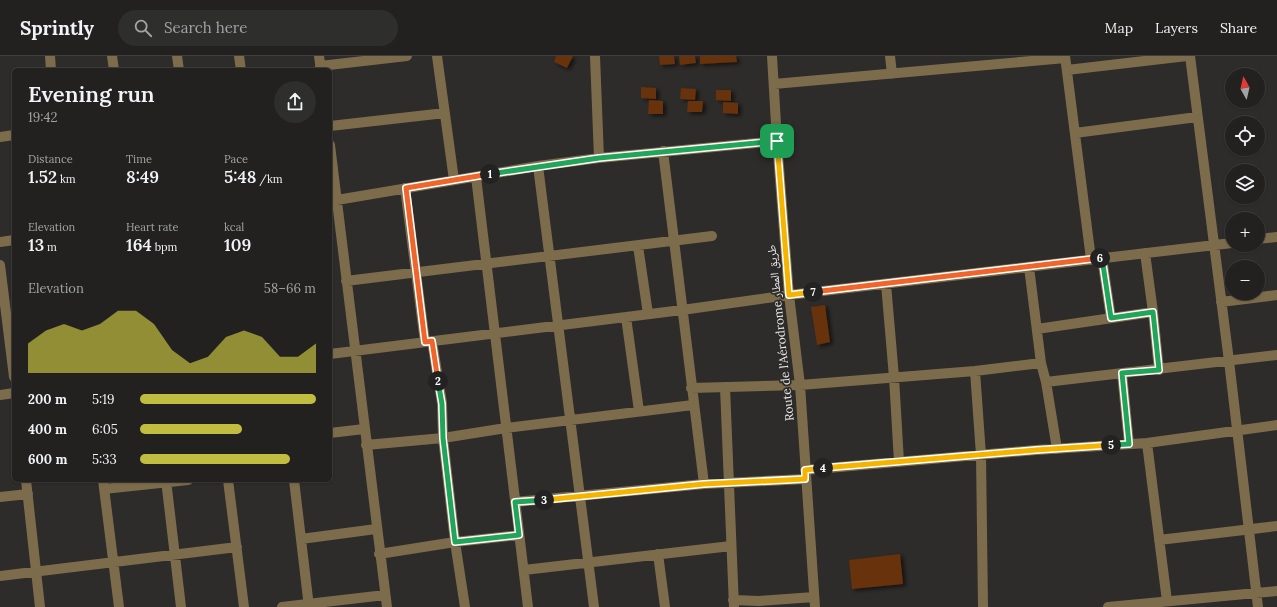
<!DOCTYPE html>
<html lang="en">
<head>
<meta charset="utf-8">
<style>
  body { margin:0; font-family:Lora,"Noto Naskh Arabic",serif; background:#2e2e2d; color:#f1f3f6; height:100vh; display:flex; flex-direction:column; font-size:15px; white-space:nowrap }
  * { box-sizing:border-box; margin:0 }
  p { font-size:13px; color:#a2a3a5 }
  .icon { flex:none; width:22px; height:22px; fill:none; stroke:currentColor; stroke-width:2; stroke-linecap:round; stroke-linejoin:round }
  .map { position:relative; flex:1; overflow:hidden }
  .details { position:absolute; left:12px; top:12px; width:320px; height:414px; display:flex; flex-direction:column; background:#222120; border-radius:6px; box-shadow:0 1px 3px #0004,0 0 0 1px #3f3e3e }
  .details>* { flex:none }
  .needle { width:26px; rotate:352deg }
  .fabs { position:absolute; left:1225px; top:12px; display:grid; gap:8px }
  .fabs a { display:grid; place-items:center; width:40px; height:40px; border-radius:50%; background:#222120; box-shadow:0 1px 3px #0004,0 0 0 1px #3f3e3e; font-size:20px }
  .pin { position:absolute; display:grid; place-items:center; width:34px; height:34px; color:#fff; margin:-17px; border-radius:8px; box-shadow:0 2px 6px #0006 }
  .km { position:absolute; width:20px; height:20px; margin:-10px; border-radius:50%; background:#222; color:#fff; font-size:11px; line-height:20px; text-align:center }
  .round { display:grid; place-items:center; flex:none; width:42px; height:42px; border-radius:21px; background:#2e2e2d }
  .summary { display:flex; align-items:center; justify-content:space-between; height:68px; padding:0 16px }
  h1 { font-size:22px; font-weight:600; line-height:30px }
  .figures { display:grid; grid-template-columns:repeat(3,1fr); gap:6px; height:68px; padding:4px 16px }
  .figures div { display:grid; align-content:center }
  .figures b { font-size:17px; font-weight:600 }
  .figures small { font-size:11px; font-weight:400 }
  .figures p { font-size:11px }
  .chart { height:112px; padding:8px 16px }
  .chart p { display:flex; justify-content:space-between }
  .chart svg { width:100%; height:72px; margin-top:4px; fill:#c1bd40; opacity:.7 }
  ul { padding:0 16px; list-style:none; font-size:13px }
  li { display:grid; grid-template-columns:64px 48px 1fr; align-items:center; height:30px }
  li i { height:10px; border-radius:5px; background:#c1bd40 }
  header { display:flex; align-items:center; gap:24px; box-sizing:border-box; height:56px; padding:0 20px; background:#222120; border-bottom:1px solid #3f3e3e }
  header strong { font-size:19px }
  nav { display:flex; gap:22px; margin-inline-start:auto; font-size:14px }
  .search { width:280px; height:36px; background:#2e2e2d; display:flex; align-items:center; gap:10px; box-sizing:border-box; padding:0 14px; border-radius:22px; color:#a2a3a5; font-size:15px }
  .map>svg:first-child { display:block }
  .building { fill:#683108; filter:url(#shadow) }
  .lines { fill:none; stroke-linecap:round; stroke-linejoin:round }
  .minor { stroke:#7d6c4b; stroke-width:10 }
  .split-1-casing { stroke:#fff; stroke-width:8 }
  .split-2-casing { stroke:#fff; stroke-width:8 }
  .split-3-casing { stroke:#fff; stroke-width:8 }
  .split-4-casing { stroke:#fff; stroke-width:8 }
  .split-5-casing { stroke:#fff; stroke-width:8 }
  .split-6-casing { stroke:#fff; stroke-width:8 }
  .split-7-casing { stroke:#fff; stroke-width:8 }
  .split-8-casing { stroke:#fff; stroke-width:8 }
  .split-1 { stroke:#22a559; stroke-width:5 }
  .split-2 { stroke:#f0652b; stroke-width:5 }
  .split-3 { stroke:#22a559; stroke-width:5 }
  .split-4 { stroke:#f5b400; stroke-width:5 }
  .split-5 { stroke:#f5b400; stroke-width:5 }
  .split-6 { stroke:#22a559; stroke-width:5 }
  .split-7 { stroke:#f0652b; stroke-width:5 }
  .split-8 { stroke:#f5b400; stroke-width:5 }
  .labels { text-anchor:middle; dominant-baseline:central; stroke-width:3.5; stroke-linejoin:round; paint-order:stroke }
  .street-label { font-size:12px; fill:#ecebea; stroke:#2d2c2a }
</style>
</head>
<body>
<header>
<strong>Sprintly</strong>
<div class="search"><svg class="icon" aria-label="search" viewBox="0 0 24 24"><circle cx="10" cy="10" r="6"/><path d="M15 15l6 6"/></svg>Search here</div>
<nav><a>Map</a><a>Layers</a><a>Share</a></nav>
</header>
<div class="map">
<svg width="1277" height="551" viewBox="0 0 1277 551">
  <defs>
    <filter id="shadow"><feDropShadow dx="3" dy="2" stdDeviation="2" flood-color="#0009"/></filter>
  </defs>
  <rect width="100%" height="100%" fill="#2d2c2a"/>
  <!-- building -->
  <path class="building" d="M556,0h17l-6,12 -13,-6z
    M659,0h15l1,8 -15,1z
    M679,0h16l1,7 -16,2z
    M700,0h36l1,6 -37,2z
    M641,31l15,1v11l-15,-1z
    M681,32l15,1 -1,11 -15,-1z
    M716,34h15v11l-15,-1z
    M649,44l14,1v13h-15z
    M688,45h15l-1,11h-15z
    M723,46l15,1v11l-15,-1z
    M825,249l5,37 -13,3 -6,-38z
    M900,498l3,30 -51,5 -3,-29z"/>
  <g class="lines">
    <!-- minor -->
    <path class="minor" d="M50,0l1,14
      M112,0l2,14
      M177,0l2,14
      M239,0l2,14
      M319,0l2,14
      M437,0l17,124
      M595,0l4,102
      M772,0l5,85 12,154 11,90 15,222
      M890,0l2,18
      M1065,0l26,203
      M1190,0l39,305 29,246
      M320,10l87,-10
      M1067,14l120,-14
      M774,28l291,-26
      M330,70l115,-13
      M1075,77l122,-16
      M0,81l14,-2
      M330,89l57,462
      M663,95l41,333
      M538,110l56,441
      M476,121l52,430
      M405,132l20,154
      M331,145l207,-35 61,-8 178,-17
      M1258,183l19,-2
      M0,186l14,-2
      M638,190l10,68
      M1145,197l8,59 6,58
      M1102,202l9,60
      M0,209l14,112
      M1029,211l12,96 5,19 11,67
      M346,225l366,-45
      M886,228l8,93 5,85
      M1221,246l56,-7
      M626,261l13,94
      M1037,273l116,-17
      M432,285l10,62 1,35 12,104 10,65
      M330,298l352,-44 107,-15 443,-52
      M975,315l6,84 2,152
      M1122,317l7,71
      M1046,326l231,-27
      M725,331l9,220
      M691,332l109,-3 175,-14 66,-8
      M0,339l14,-2
      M330,377l34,-4
      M1147,387l20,158
      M366,389l77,-7 63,-10 187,-23
      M805,414l231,-20 111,-7 130,-18
      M26,424l14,127
      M103,424l16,127
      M166,424l15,127
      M228,424l16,127
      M294,424l15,127
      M104,433l84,-9
      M0,441l28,-3
      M515,446l189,-18 101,-5
      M301,483l75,-10
      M1159,484l118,-14
      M379,498l76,-12 64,-7
      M658,498l7,53
      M524,514l207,-24
      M0,520l237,-29
      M733,544l26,1 55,-4
      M282,551l103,-12
      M1108,551l169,-16"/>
  </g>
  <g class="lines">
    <!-- split-1 casing -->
    <g class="split-1-casing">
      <path id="split-1" d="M490,118l109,-16 178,-17"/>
    </g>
    <!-- split-2 casing -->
    <g class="split-2-casing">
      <path id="split-2" d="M438,325l-6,-40 -7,1 -19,-154 84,-14"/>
    </g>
    <!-- split-3 casing -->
    <g class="split-3-casing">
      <path id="split-3" d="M438,325l4,23 1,34 12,104 64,-7 -4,-33 29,-2"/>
    </g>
    <!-- split-4 casing -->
    <g class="split-4-casing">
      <path id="split-4" d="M544,444l160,-16 101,-5v-9l18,-2"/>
    </g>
    <!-- split-5 casing -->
    <g class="split-5-casing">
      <path id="split-5" d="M823,412l213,-18 75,-5"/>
    </g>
    <!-- split-6 casing -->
    <g class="split-6-casing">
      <path id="split-6" d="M1100,202h2l9,60 42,-6 6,58 -37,3 7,71 -18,1"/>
    </g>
    <!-- split-7 casing -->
    <g class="split-7-casing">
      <path id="split-7" d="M813,236l287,-34"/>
    </g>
    <!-- split-8 casing -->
    <g class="split-8-casing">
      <path id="split-8" d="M777,85l12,154 24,-3"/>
    </g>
    <!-- split-1 -->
    <use href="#split-1" class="split-1"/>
    <!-- split-2 -->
    <use href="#split-2" class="split-2"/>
    <!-- split-3 -->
    <use href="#split-3" class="split-3"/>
    <!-- split-4 -->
    <use href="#split-4" class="split-4"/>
    <!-- split-5 -->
    <use href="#split-5" class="split-5"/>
    <!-- split-6 -->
    <use href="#split-6" class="split-6"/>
    <!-- split-7 -->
    <use href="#split-7" class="split-7"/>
    <!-- split-8 -->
    <use href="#split-8" class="split-8"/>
  </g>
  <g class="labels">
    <!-- street labels -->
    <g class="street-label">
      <text transform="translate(780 277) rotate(-96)">Route de l'Aérodrome طريق المطار</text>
    </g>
  </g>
</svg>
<div class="fabs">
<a><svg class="needle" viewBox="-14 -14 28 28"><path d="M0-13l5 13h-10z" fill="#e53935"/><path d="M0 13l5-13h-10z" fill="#a2a3a5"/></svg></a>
<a><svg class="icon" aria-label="locate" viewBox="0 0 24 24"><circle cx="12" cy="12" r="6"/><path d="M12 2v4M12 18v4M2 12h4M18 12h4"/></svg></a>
<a><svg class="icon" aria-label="layers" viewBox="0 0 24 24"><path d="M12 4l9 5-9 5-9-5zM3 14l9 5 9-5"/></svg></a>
<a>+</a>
<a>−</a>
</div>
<div class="pin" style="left:777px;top:85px;background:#1e9e55"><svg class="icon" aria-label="arrive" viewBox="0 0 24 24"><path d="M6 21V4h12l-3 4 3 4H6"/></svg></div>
<b class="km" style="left:490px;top:118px">1</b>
<b class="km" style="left:438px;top:325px">2</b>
<b class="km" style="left:544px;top:444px">3</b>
<b class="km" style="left:823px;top:412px">4</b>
<b class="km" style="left:1111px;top:389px">5</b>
<b class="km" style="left:1100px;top:202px">6</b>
<b class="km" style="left:813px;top:236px">7</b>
<section class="details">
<div class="summary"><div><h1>Evening run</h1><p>19:42</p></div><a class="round"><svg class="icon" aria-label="share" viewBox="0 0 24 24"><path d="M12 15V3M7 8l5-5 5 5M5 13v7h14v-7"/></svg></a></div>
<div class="figures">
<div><p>Distance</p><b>1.52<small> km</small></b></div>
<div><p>Time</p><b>8:49</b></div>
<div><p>Pace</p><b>5:48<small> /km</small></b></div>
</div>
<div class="figures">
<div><p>Elevation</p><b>13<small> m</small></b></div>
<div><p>Heart rate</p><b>164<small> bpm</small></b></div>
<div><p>kcal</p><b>109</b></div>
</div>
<div class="chart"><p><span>Elevation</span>58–66 m</p>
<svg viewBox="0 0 160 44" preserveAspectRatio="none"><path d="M0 44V26L10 18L20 14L30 18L40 14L50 6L60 6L70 14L80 30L90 38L100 34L110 22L120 18L130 22L140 34L150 34L160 26V44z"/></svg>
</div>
<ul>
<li><b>200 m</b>5:19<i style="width:100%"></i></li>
<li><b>400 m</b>6:05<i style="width:58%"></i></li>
<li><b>600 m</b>5:33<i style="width:85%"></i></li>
</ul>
</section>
</div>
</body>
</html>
